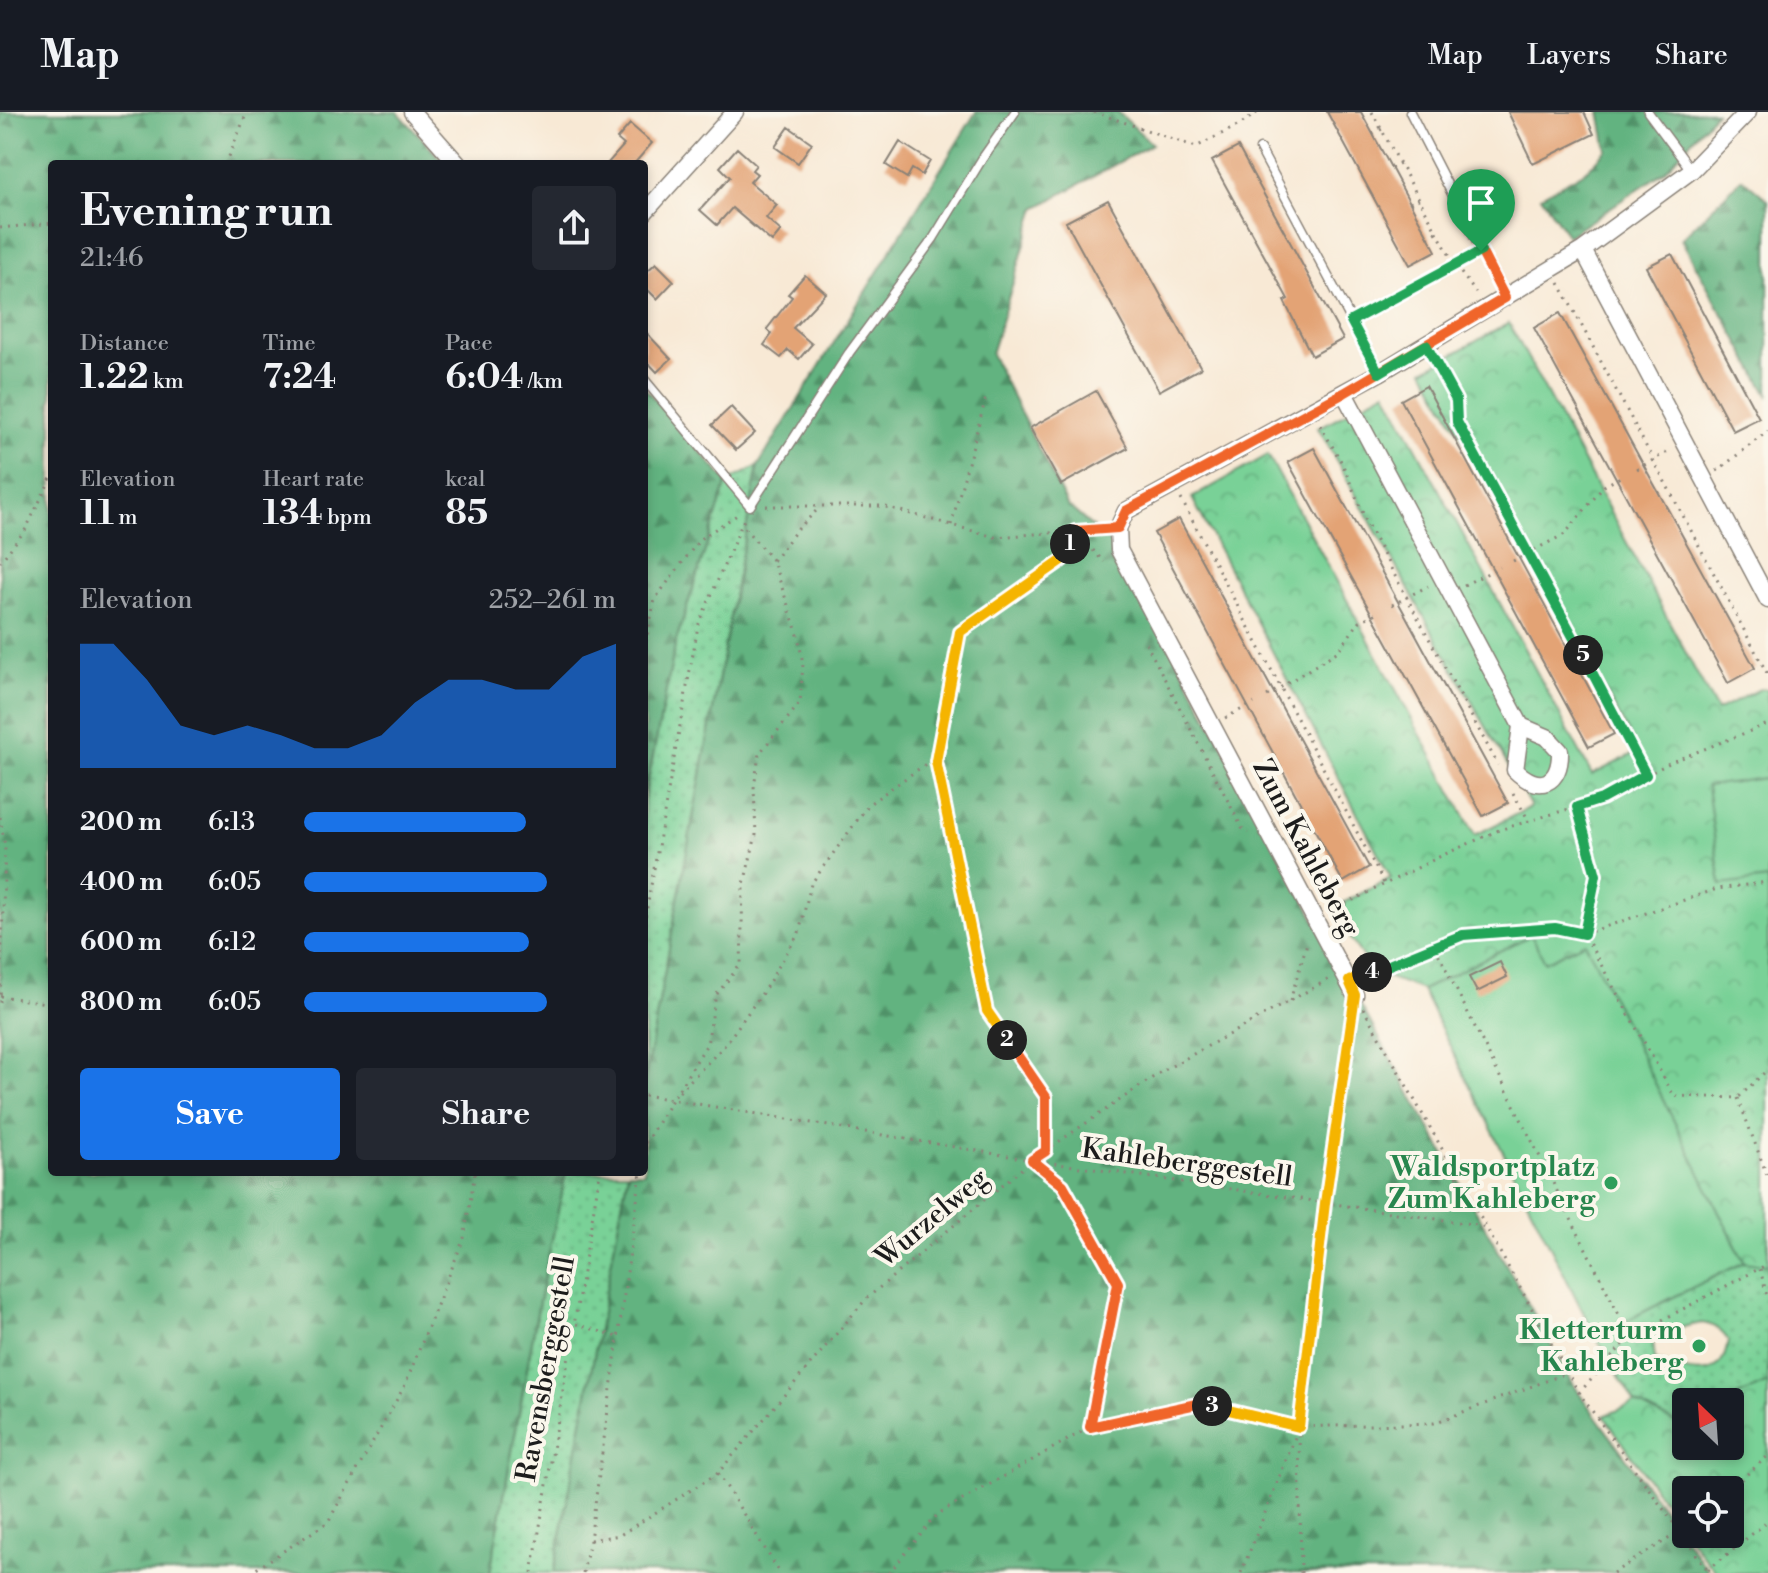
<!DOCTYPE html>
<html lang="en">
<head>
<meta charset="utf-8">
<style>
  body { margin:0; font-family:"Libre Bodoni",serif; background:#242831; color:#f1f3f6; height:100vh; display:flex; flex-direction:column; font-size:30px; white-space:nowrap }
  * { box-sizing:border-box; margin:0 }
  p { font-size:26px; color:#9ea1a6 }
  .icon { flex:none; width:44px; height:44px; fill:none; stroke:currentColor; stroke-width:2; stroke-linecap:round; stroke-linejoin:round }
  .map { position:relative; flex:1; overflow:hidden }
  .sheet { position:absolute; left:48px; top:48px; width:600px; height:1016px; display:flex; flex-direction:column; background:#171b24; border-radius:8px; box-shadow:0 4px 12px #0003 }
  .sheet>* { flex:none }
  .needle { width:52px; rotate:335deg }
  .controls { position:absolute; left:1672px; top:1276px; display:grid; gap:16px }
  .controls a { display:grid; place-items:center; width:72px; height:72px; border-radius:8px; background:#171b24; box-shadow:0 4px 12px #0003; font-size:40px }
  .pin { position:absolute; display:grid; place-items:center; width:68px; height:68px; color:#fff; margin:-82px -34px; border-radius:50% 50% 50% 0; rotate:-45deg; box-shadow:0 0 8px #0007 }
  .pin .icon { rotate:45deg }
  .km { position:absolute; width:40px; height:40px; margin:-20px; border-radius:50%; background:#222; color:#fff; font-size:22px; line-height:40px; text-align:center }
  .round { display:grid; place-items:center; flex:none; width:84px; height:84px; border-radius:8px; background:#242831 }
  .summary { display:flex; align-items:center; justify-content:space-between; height:136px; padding:0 32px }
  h1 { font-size:44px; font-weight:700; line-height:60px }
  .metrics { display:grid; grid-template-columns:repeat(3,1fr); gap:12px; height:136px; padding:8px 32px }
  .metrics div { display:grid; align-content:center }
  .metrics b { font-size:34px; font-weight:700 }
  .metrics small { font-size:22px; font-weight:400 }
  .metrics p { font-size:22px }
  .chart { height:224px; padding:16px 32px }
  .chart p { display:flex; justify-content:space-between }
  .chart svg { width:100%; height:144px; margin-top:8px; fill:#1a73e8; opacity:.7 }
  .primary-button { display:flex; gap:16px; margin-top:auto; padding:16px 32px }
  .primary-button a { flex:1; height:92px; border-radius:8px; background:#1a73e8; color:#fff; font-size:32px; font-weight:700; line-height:92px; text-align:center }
  .primary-button a+a { background:#242831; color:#f1f3f6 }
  ul { padding:0 32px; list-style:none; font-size:26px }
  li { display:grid; grid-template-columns:128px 96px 1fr; align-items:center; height:60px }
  li i { height:20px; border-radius:10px; background:#1a73e8 }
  header { display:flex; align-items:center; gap:48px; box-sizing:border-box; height:112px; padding:0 40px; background:#171b24; border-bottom:2px solid #363941 }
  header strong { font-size:38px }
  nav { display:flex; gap:44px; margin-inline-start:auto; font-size:28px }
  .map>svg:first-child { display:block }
  .grass { fill:url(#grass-dots); stroke:#4a765a; stroke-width:2; fill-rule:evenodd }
  .forest { fill:url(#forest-firs); stroke:#3f684e; stroke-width:2 }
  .park { fill:url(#park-crowns); stroke:#4a765a; stroke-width:2 }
  .pitch { fill:#79d197; stroke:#4a765a; stroke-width:2 }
  .building { fill:#e3a374 }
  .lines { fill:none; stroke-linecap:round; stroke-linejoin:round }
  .lane-casing { stroke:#8a8278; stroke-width:11 }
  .street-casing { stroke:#8a8278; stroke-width:19 }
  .path { stroke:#8a8278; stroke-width:3; stroke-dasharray:2 6; stroke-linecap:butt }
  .lane { stroke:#fff; stroke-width:8 }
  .street { stroke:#fff; stroke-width:16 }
  .split-1-casing { stroke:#fff; stroke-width:16 }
  .split-2-casing { stroke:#fff; stroke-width:16 }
  .split-3-casing { stroke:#fff; stroke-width:16 }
  .split-4-casing { stroke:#fff; stroke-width:16 }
  .split-5-casing { stroke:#fff; stroke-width:16 }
  .split-6-casing { stroke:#fff; stroke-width:16 }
  .split-1 { stroke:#f0652b; stroke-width:10 }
  .split-2 { stroke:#f5b400; stroke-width:10 }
  .split-3 { stroke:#f0652b; stroke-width:10 }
  .split-4 { stroke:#f5b400; stroke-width:10 }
  .split-5 { stroke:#22a559; stroke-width:10 }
  .split-6 { stroke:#22a559; stroke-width:10 }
  .leisure-dot { fill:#2e9e5b; stroke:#fbf7ec; stroke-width:3 }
  .labels { text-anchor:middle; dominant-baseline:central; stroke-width:8; stroke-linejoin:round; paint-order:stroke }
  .street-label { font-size:28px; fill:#1c1c1c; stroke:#fbf7ec }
  .leisure-label { font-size:28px; font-weight:bold; fill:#27864d; stroke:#fbf7ec; text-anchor:end }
</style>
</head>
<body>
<header>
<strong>Map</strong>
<nav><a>Map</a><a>Layers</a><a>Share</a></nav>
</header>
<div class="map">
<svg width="1768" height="1461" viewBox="0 0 1768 1461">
  <defs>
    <pattern id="grass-dots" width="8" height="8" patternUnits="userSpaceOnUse" patternTransform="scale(2)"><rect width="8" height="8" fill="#79d197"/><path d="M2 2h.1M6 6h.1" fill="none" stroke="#68b382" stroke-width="1.8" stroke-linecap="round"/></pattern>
    <pattern id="forest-firs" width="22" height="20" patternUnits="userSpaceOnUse" patternTransform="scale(2)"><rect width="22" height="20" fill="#62b380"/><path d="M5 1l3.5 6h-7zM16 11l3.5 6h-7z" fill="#509168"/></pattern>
    <pattern id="park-crowns" width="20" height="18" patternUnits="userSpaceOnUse" patternTransform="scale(2)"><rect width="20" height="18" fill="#79d197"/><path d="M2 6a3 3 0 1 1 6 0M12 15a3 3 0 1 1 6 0" fill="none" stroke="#68b382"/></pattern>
  </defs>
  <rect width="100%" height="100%" fill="#fbf7ec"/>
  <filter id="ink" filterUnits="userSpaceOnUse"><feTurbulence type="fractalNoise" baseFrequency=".0125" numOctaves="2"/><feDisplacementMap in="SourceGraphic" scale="16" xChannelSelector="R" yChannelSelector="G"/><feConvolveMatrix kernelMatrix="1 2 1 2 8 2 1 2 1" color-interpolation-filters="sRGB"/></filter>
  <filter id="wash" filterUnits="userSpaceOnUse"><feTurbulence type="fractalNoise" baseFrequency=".006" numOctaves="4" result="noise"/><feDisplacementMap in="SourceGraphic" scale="32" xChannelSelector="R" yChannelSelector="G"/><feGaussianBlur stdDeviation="1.8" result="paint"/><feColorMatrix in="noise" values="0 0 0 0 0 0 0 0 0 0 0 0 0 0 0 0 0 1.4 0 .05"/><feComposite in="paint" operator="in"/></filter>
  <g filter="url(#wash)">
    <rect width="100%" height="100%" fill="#f8e9d5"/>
    <!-- grass -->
    <path class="grass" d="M758,354l-114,618v-284l32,-159 51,-159z
      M566,1060h62l-74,401h-64l49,-271z
      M1744,1150l24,3v118l-44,19h-38v16l-11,5 -40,-20 -40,-67zM1702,1211c12,2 19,7 26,17 -5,47 -42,31 -73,20l-2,-18 15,-12z"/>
    <!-- forest -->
    <path class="forest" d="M0,0h398l47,52h-393v1008h514l-27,130 -49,271h-490z
      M976,0h142l34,32 -116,64 -45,146 76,151 52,45 236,445 212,378 12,20 131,180h-1156l74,-401h16v-88l114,-618z
      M1600,0h116l-51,59 -97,65 -27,-40 46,-26 20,-20z
      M1742,66l26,22v195l-87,-156z
      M644,275l83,95 -51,159 -32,159z"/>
    <!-- park -->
    <path class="park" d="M1509,211l208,388 43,-22h8v576l-24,-3 -91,-181 -108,-119 -13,-26 -110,54 -49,-18 -25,-37 -11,-29 54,-28 -199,-380 76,-43 207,380 56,-28 -213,-379 68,-37 206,384 47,-24 -215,-381z
      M1768,1271v190h-51l-31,-39h44v-44h-44v43l-82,-117 31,-13 40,20 11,-5v28h44v-44h-6z"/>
    <!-- pitch -->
    <path class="pitch" d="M1765,666l3,25v76l-47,6 -14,-99z
      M1531,823l14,27 40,-20 159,320 -149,74 -173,-346z"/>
    <g id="blocks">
      <!-- building -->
      <path class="building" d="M1327,0h34l75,139 -26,14z
        M1508,0h76l10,22 -61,30z
        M630,12l22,19 -18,21h-27l17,-19 -7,-6z
        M789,15l23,16 -14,20 -23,-16z
        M900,30l30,19 -8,14 -10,-6 -5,9 -21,-13z
        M1238,35l105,192 -31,17 -28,-55 4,-2 -76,-138z
        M737,36l19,17 -4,5 5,4 -7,8 27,23 -11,13 15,13 -9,11 -40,-34 -15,17 -17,-15 30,-33 -10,-10z
        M1108,88l93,168 -42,23 -93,-169z
        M1672,142l87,164 -26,13 -87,-164z
        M656,151l18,18 -17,18 -13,-13v-12z
        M805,163l21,18 -33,35 19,16 -13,15 -11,-9 -7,8 -17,-13 8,-11 -5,-5 25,-32 -4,-3z
        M1560,201l195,355 -27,15 -194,-355z
        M644,218l27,29 -14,13 -13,-14z
        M1426,274l188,348 -25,13 -188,-347z
        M1096,279l32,57 -67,37 -31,-57z
        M731,295l24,26 -19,17 -24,-25z
        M1314,336l194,355 -25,13 -195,-354z
        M1179,407l190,348 -26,15 -189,-349z
        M1500,850l7,15 -30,15 -8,-15z"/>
    </g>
  </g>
  <g filter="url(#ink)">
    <use href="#blocks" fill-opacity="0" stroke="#8a8278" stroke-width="2"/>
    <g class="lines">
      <!-- lane casing -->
      <g class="lane-casing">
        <path id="lane" d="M1410,0l95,185
          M1648,0l43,58
          M1260,37l119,223
          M644,267l106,127 99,-153 84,-114 49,-80 33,-47"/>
      </g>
      <!-- street casing -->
      <g class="street-casing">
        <path id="street" d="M412,0l46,52
          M644,101l91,-101
          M1583,138l185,350
          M1344,281l177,333 26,11 13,14c1,33 -21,43 -45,19l6,-44
          M1355,883l-236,-445 -1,-22 8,-17 253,-138 204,-123 109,-80 56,-58"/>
      </g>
      <!-- path -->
      <path class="path" d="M1094,0l102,35 45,-23 17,-12
        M1372,0l83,153 21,28
        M1373,22l9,-5
        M226,52l21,-52
        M1391,56l9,-5
        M1410,91l9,-4
        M0,116l52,-5
        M1428,125l9,-5
        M1559,171l209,392
        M1365,201l106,-56
        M1434,248l22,40 1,22 73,130 116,223
        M1320,313l22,38 27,65 129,237
        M1637,357l34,-19
        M1717,359l51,-40
        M1181,387l204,386
        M766,394h116l113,31 107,-8
        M951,413l36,-131
        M773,449l22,-29 25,-25
        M1513,449l52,-27 39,-48 20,-11
        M0,450l26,-33 26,-53
        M1464,473l36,-18
        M1392,493l36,-19
        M1146,531l96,185 6,5
        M644,538l11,-51 45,-60 40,-26
        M1267,584l71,-45 22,-30 19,-9
        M1225,606l29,-15
        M1513,681l16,28
        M1577,695l19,68 -12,59
        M0,705l5,29 -5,157
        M1331,799l112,-56 56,-25 103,-31 69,-37 97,-38
        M644,812l54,-298 47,-109
        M1584,822l133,-45 51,-7
        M1435,835l195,390
        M1364,863l99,-40 92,-7 29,6 90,162 64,2 30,-29
        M0,884l52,8
        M1290,889l17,-58
        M1363,896l216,385 131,180
        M679,980l45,-46 39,-54 36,-59 12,-49 58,-80 68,-48
        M644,983l388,65 446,65 10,5
        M1738,986l30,80
        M645,1031l62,-99 9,-49 25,-31 2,-76 13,-53 -2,-47 5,-34 41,-51 3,-39 -5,-29 -25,-74 -31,-36
        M1046,1039v-54l-59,-86 -51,-250 24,-129 104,-73 11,-28 29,31
        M1034,1050l29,23 55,98 -28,144
        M1760,1157l8,31
        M576,1212l42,13
        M1579,1281l51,-56 138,-73
        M718,1361l62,100
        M1729,1378l39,-34
        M590,1428l30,-5 98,-62 148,-174 166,-139 129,-88 168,-93
        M1708,1458l60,-49
        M250,1461l78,-51 77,-137 59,-147 11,-66
        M532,1461l68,-401
        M583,1461l7,-33 51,-368
        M889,1461l49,-59 152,-87 111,-24 98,24 135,-4 133,-50
        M1241,1461l57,-143
        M1301,1461l-2,-146 52,-415
        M1613,1461l73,-45"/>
      <!-- lane -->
      <use href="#lane" class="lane"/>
      <!-- street -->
      <use href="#street" class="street"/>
    </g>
  </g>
  <g class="lines" filter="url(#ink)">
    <!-- split-1 casing -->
    <g class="split-1-casing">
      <path id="split-1" d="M1070,432l5,-13 43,-3 8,-17 218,-118 161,-95 -24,-47"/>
    </g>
    <!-- split-2 casing -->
    <g class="split-2-casing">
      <path id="split-2" d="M1007,928l-20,-29 -51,-250 24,-129 104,-73 6,-15"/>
    </g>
    <!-- split-3 casing -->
    <g class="split-3-casing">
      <path id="split-3" d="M1007,928l39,57v54l-14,9 31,25 55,98 -28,144 111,-24 11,3"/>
    </g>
    <!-- split-4 casing -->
    <g class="split-4-casing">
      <path id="split-4" d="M1212,1294l87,21 26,-224 30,-208 -6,-14 23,-9"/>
    </g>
    <!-- split-5 casing -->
    <g class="split-5-casing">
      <path id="split-5" d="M1372,860l91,-37 92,-7 29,6 12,-59 -19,-68 25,-8 44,-24 -63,-120"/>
    </g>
    <!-- split-6 casing -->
    <g class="split-6-casing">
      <path id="split-6" d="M1481,139l-130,70 28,52 47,-28 30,55 1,22 126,233"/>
    </g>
    <!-- split-1 -->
    <use href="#split-1" class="split-1"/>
    <!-- split-2 -->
    <use href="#split-2" class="split-2"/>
    <!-- split-3 -->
    <use href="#split-3" class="split-3"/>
    <!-- split-4 -->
    <use href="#split-4" class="split-4"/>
    <!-- split-5 -->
    <use href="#split-5" class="split-5"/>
    <!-- split-6 -->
    <use href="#split-6" class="split-6"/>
  </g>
  <!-- markers -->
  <g class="leisure-dot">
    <circle cx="1611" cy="1071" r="8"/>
    <circle cx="1699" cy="1234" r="8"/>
  </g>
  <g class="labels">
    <!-- street labels -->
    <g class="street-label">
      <text transform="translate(1306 736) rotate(62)">Zum Kahleberg</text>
      <text transform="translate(1187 1051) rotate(8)">Kahleberggestell</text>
      <text transform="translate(932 1106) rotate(-40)">Wurzelweg</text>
      <text transform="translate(546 1257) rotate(-80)">Ravensberggestell</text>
    </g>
    <!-- leisure labels -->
    <g class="leisure-label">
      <text x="1595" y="1055">Waldsportplatz<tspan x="1595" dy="32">Zum Kahleberg</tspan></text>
      <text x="1683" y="1218">Kletterturm<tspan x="1683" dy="32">Kahleberg</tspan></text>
    </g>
  </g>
</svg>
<div class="controls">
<a><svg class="needle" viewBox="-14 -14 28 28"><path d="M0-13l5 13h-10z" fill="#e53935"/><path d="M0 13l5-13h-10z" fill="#9ea1a6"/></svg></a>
<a><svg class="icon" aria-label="locate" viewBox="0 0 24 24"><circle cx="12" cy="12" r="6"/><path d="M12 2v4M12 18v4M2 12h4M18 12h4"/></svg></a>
</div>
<div class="pin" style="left:1481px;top:139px;background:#1e9e55"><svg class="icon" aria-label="arrive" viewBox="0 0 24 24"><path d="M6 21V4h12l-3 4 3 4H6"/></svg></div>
<b class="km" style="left:1070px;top:432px">1</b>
<b class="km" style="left:1007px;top:928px">2</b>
<b class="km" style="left:1212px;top:1294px">3</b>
<b class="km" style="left:1372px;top:860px">4</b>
<b class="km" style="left:1583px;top:543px">5</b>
<section class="sheet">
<div class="summary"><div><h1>Evening run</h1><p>21:46</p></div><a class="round"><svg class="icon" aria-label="share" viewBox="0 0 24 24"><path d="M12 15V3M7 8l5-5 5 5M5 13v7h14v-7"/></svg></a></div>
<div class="metrics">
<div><p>Distance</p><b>1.22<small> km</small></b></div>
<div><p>Time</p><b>7:24</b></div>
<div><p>Pace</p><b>6:04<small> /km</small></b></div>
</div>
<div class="metrics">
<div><p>Elevation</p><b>11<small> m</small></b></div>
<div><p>Heart rate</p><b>134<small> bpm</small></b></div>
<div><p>kcal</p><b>85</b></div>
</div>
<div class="chart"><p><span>Elevation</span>252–261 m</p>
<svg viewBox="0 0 160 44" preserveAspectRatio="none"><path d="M0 44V6L10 6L20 17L30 31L40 34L50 31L60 34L70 38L80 38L90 34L100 24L110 17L120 17L130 20L140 20L150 10L160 6V44z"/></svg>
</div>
<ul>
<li><b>200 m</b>6:13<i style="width:71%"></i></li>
<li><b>400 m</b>6:05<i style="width:78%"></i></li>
<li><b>600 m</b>6:12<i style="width:72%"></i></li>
<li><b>800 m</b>6:05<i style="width:78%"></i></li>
</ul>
<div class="primary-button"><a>Save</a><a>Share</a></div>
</section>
</div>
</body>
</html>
